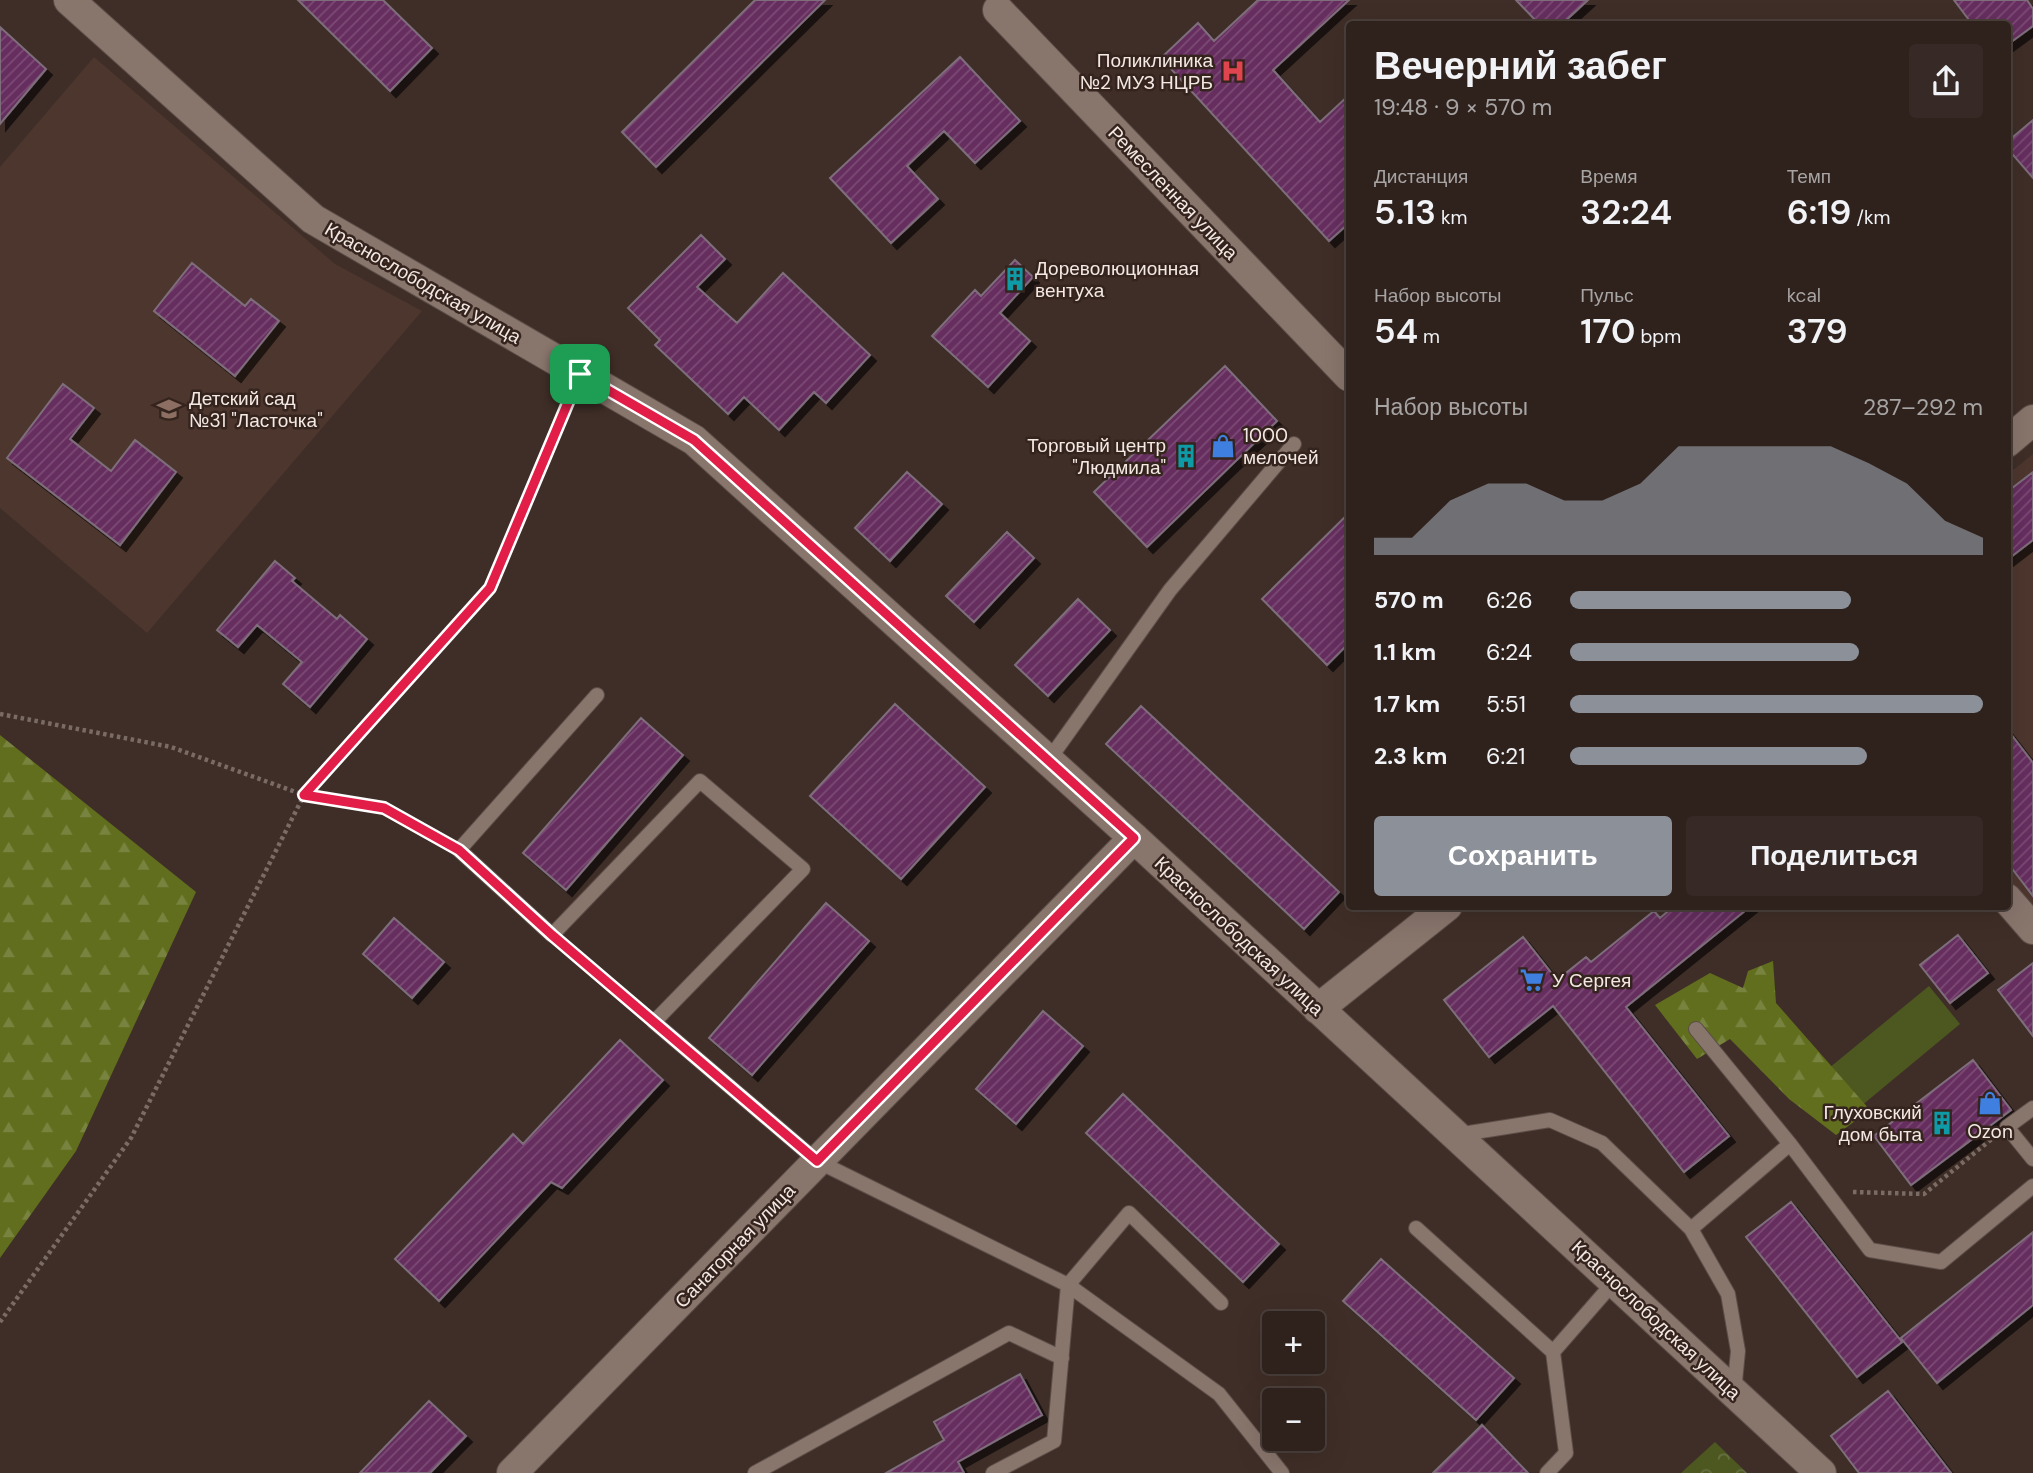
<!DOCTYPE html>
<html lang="ru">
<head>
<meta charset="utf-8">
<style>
  body { margin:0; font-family:"DM Sans",sans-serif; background:#372a26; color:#f1f3f6; height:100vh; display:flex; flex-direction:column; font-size:26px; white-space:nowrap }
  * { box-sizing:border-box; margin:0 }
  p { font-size:23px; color:#a7a4a4 }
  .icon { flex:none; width:38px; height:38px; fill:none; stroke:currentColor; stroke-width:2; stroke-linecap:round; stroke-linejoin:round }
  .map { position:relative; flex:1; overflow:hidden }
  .details { position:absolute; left:1346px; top:21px; width:665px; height:889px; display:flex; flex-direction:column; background:#2f221d; border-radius:7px; box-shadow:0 7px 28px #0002,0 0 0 2px #4a3f3b }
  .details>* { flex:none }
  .fabs { position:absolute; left:1262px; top:1311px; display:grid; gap:14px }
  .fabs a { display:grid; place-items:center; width:63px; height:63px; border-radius:7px; background:#2f221d; box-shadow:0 7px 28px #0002,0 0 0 2px #4a3f3b; font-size:35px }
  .pin { position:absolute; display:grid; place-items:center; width:60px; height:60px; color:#fff; margin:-30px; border-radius:14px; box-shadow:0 4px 10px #0006 }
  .round { display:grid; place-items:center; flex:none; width:74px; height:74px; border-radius:7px; background:#372a26 }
  .headline { display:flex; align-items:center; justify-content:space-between; height:119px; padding:0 28px }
  h1 { font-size:38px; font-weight:600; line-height:52px }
  .stats { display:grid; grid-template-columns:repeat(3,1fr); gap:10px; height:119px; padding:7px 28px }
  .stats div { display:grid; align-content:center }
  .stats b { font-size:35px; font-weight:600 }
  .stats small { font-size:19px; font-weight:400 }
  .stats p { font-size:19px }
  .chart { height:196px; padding:14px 28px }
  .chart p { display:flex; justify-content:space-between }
  .chart svg { width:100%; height:126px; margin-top:7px; fill:#8c9099; opacity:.7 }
  .action { display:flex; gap:14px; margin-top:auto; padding:14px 28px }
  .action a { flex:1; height:80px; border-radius:7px; background:#8c9099; color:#fff; font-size:28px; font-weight:600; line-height:80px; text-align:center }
  .action a+a { background:#372a26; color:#f1f3f6 }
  ul { padding:0 28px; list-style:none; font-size:23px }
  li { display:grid; grid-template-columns:112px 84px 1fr; align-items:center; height:52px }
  li i { height:18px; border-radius:9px; background:#8c9099 }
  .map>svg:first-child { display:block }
  .built { fill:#4d362d }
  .green { fill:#4d5821 }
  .forest { fill:url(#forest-firs) }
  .park { fill:url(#park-crowns) }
  .building { fill:url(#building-hatch); stroke:#7e6e7c; stroke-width:2; filter:url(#shadow) }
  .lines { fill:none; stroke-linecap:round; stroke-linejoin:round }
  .service-casing { stroke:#5b4d47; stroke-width:16 }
  .minor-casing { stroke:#5b4d47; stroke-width:32 }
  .path { stroke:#7a6b65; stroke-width:4.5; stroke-dasharray:3.5 3.5; stroke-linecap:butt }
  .service { stroke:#88756c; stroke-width:14 }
  .minor { stroke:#88756c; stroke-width:30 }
  .route-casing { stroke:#fff; stroke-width:14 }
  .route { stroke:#e11d48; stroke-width:9 }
  .labels { text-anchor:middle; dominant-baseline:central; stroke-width:5; stroke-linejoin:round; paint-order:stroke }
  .poi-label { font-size:19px; fill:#f3e8e3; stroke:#35241e; text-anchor:start }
  .street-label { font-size:19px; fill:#f3e8e3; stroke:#35241e }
</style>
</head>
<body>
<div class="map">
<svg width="2033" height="1473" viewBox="0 0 2033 1473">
  <defs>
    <pattern id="forest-firs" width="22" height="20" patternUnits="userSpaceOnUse" patternTransform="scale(1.75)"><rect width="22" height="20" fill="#606e1d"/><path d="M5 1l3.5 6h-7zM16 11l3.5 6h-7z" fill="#77833e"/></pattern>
    <pattern id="park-crowns" width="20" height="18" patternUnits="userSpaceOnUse" patternTransform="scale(1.75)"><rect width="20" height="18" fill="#4d5821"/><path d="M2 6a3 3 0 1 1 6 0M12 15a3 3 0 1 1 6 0" fill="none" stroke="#677041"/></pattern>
    <pattern id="building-hatch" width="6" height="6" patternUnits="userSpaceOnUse" patternTransform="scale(1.75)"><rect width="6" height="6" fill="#652d5e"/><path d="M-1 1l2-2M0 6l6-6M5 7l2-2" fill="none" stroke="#7c4b75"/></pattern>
    <filter id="shadow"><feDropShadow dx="6" dy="6" stdDeviation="0" flood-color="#0009"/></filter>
  </defs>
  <rect width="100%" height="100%" fill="#3f2e27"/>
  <!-- built -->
  <path class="built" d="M94,57l241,207 87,47 -275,322 -147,-125v-341z
    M2033,454v475l-26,-33v-421z"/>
  <!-- green -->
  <path class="green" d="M1929,986l31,38 -117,97 -31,-39z"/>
  <!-- forest -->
  <path class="forest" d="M0,735l196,157 -120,259 -76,107z
    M1773,961l3,42 94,107 -34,25 -47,-36 -59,-60 -33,20 -42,-54 55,-32 33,15 5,-17z"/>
  <!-- park -->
  <path class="park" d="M1715,1442l32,31h-66z"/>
  <!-- building -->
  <path class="building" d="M298,0h85l49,48 -42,43z
    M755,0h70l-169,167 -34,-35z
    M1258,0h91l-76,70 47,52 29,-27v128l-20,18 -168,-183 37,-35 16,18z
    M1516,0h72l-26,24h-23z
    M1954,0h73l6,9v17l-26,19v-21h-35z
    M0,27l46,42 -46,55z
    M960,57l60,64 -45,42 -31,-32 -37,35 31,33 -47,44 -61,-65z
    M2033,120v58l-26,-30v-6z
    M701,235l24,24 -28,28 40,36 46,-50 87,82 -44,48 -12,-11 -35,38 -35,-33 -16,17 -73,-69 5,-5 -32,-32z
    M1015,260l18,17 -33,36 30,28 -42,46 -56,-51 43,-46 6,6z
    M192,263l53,43 6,-7 28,22 -44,55 -81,-65z
    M1225,366l52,55 -130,126 -53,-55z
    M63,384l31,24 -24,31 41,32 24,-31 41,32 -56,73 -113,-87z
    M907,472l35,32 -52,57 -35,-33z
    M2033,472v68l-26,20v-68z
    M1349,513v130l-22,22 -65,-66z
    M1007,532l27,26 -60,64 -28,-26z
    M275,561l20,17 -3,3 45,38 3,-4 27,24 -57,68 -27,-23 19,-22 -45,-37 -19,22 -21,-17z
    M1078,599l32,31 -62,66 -33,-31z
    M895,704l90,83 -84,92 -91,-83z
    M1141,706l198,186 -35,37 -198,-185z
    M641,718l42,37 -117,135 -43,-37z
    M2007,729l26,34v133l-26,-34z
    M826,903l43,38 -117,134 -43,-37z
    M1674,906h77l-125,101 103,129 -45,36 -131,-166 -64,51 -45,-57 79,-63 34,43 29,-23 5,5 63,-51 6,7z
    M394,918l50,44 -32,36 -49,-44z
    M1958,935l30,38 -38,30 -30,-38z
    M2033,963v73l-35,-46z
    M1043,1011l40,35 -67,78 -40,-35z
    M620,1040l43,40 -101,108 -11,-6 -112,119 -44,-42 118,-125 10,10z
    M1973,1060l38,50 -100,75 -37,-49z
    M1123,1094l156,150 -36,38 -157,-149z
    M1791,1202l111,140 -45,35 -111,-140z
    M2033,1232v73l-96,78 -36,-45z
    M1381,1259l133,119 -38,42 -133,-119z
    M1020,1374l22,41 -84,47 6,11h-78l58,-33 -10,-18z
    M1888,1391l63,82h-92l-28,-37z
    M429,1401l37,35 -36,37h-70z
    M1482,1425l46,48h-95z"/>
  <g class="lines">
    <!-- service casing -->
    <g class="service-casing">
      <path id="service" d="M597,695l-138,155 93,85 148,-154 103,88 -149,153 163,139 251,124 -14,156 -61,32
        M1048,761l122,-171 124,-146
        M1696,1029l94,115
        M2033,1108l-26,19 26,32
        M1456,1135l94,-15 52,23 89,86 99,-85 80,106 71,12 92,-76
        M1416,1228l137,124
        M1691,1229l37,65 10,57 -4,41
        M1221,1303l-92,-90 -61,72 151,109 63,79
        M755,1473l254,-140 53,25
        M1547,1473l19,-20 -13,-101 61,-70"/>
    </g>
    <!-- minor casing -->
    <g class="minor-casing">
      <path id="minor" d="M69,0l244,219 381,221 440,398 687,635
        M998,10l351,366
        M2007,442l26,-22
        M2007,899l26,30
        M1318,1009l129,-103
        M512,1473l622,-635"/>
    </g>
    <!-- path -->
    <path class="path" d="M0,714l171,33 133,48 186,-207 79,-187
      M566,947l73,62
      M1853,1192l71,2 69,-56
      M0,1322l131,-184 173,-343 80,13 59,33"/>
    <!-- service -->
    <use href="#service" class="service"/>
    <!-- minor -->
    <use href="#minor" class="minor"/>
  </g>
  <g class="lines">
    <!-- route casing -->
    <g class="route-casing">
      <path id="route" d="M580,374l114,66 440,398 -317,323 -265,-226 -93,-85 -75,-42 -80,-13 186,-207z"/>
    </g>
    <!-- route -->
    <use href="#route" class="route"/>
  </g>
  <!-- icons -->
  <defs>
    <g id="hospital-bare" transform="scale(1.89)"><path d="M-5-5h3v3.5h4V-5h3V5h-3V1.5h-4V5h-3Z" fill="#e0444e" stroke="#35241e" stroke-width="2.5" paint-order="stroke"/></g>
    <g id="building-bare" transform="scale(1.89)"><path d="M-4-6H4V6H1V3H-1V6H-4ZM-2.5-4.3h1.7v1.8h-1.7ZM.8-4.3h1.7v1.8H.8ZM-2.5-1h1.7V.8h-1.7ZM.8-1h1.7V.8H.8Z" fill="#0f9aa8" stroke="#35241e" stroke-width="2.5" paint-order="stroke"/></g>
    <g id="school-bare" transform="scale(1.89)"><path d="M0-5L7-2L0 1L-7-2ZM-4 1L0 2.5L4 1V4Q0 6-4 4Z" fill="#8d6e63" stroke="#35241e" stroke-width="2.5" paint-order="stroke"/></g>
    <g id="shop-bare" transform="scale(1.89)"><path d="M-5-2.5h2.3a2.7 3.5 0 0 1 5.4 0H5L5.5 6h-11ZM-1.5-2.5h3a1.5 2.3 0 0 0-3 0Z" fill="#3f7fe0" stroke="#35241e" stroke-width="2.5" paint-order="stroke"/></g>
    <g id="supermarket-bare" transform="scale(1.89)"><path d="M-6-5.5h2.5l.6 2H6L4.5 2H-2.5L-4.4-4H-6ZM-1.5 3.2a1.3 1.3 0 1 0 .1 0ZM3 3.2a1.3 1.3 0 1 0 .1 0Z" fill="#3f7fe0" stroke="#35241e" stroke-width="2.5" paint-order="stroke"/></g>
  </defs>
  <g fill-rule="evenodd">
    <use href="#hospital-bare" x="1233" y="71"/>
    <use href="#building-bare" x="1015" y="279"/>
    <use href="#school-bare" x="169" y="409"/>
    <use href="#shop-bare" x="1223" y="446"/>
    <use href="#building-bare" x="1186" y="456"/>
    <use href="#supermarket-bare" x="1532" y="980"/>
    <use href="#shop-bare" x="1990" y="1103"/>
    <use href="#building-bare" x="1942" y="1123"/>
  </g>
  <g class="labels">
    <!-- poi labels -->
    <g class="poi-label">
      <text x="1213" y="60" text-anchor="end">Поликлиника<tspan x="1213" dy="22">№2 МУЗ НЦРБ</tspan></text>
      <text x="1035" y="268">Дореволюционная<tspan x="1035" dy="22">вентуха</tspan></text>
      <text x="189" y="398">Детский сад<tspan x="189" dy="22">№31 "Ласточка"</tspan></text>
      <text x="1243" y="435">1000<tspan x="1243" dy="22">мелочей</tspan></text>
      <text x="1166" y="445" text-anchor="end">Торговый центр<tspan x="1166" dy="22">"Людмила"</tspan></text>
      <text x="1552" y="980">У Сергея</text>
      <text x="1922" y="1112" text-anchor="end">Глуховский<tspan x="1922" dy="22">дом быта</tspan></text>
      <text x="1990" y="1131" text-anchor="middle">Ozon</text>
    </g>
    <!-- street labels -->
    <g class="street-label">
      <text transform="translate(1173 193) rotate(46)">Ремесленная улица</text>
      <text transform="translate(423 283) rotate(30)">Краснослободская улица</text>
      <text transform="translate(1239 936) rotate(43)">Краснослободская улица</text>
      <text transform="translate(735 1246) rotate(-46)">Санаторная улица</text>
      <text transform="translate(1656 1320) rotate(43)">Краснослободская улица</text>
    </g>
  </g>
</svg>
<div class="fabs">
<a>+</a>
<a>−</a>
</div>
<div class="pin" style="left:580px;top:374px;background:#1e9e55"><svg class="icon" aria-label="arrive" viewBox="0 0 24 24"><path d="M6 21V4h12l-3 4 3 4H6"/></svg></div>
<section class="details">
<div class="headline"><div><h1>Вечерний забег</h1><p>19:48 · 9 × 570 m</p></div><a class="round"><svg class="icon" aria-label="share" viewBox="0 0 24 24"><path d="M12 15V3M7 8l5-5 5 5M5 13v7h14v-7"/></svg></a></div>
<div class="stats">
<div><p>Дистанция</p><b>5.13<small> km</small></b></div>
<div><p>Время</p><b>32:24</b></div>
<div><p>Темп</p><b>6:19<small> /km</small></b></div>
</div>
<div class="stats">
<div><p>Набор высоты</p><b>54<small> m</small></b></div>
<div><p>Пульс</p><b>170<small> bpm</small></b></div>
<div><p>kcal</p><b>379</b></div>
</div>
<div class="chart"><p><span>Набор высоты</span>287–292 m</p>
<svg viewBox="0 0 160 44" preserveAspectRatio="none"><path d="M0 44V38L10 38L20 25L30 19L40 19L50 25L60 25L70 19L80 6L90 6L100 6L110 6L120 6L130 12L140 19L150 32L160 38V44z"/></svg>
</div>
<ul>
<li><b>570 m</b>6:26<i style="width:68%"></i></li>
<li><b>1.1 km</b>6:24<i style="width:70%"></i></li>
<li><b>1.7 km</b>5:51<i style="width:100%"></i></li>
<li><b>2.3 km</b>6:21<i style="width:72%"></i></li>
</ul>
<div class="action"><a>Сохранить</a><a>Поделиться</a></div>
</section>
</div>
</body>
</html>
